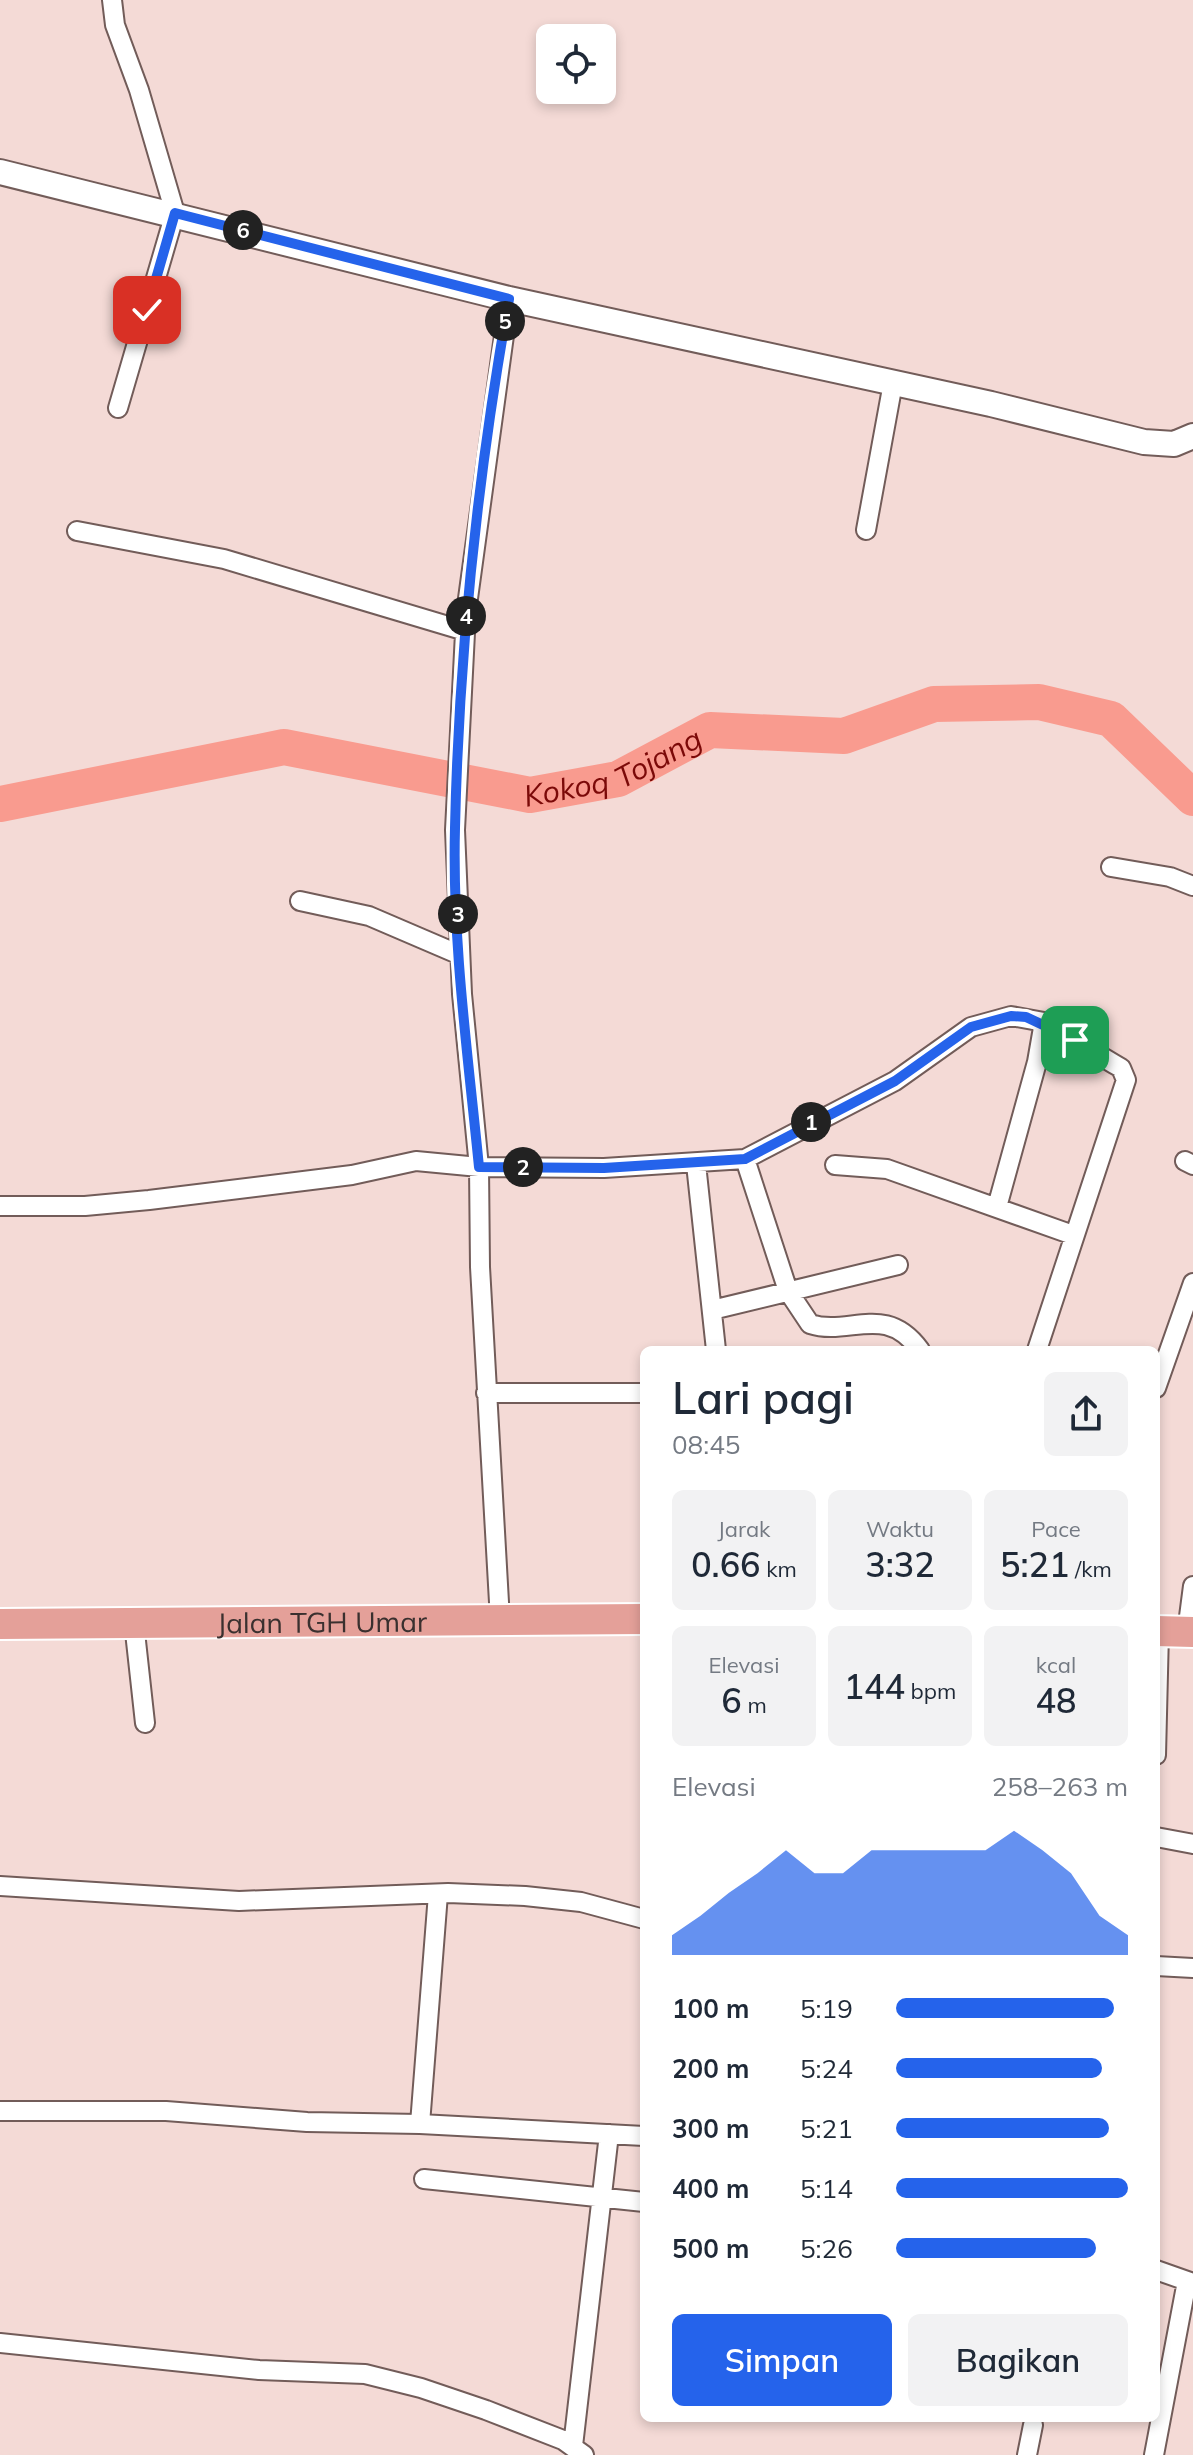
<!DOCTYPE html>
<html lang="id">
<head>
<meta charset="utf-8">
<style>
  body { margin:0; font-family:Mulish,sans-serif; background:#f2f2f3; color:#1f2937; height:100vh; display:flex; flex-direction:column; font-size:30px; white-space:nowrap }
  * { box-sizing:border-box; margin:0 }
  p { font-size:26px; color:#747a83 }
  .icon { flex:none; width:44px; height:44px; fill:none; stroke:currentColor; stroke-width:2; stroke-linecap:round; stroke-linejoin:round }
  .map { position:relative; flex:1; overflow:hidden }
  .details { position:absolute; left:640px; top:1346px; width:520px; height:1076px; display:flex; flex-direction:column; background:#fff; border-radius:12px; box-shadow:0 4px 12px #0003 }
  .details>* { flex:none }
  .fabs { position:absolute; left:536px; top:24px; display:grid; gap:16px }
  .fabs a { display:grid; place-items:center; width:80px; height:80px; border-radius:12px; background:#fff; box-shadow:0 4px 12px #0003; font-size:40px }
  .pin { position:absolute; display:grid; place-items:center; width:68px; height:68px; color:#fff; margin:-34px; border-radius:16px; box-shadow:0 4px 12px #0006 }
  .km { position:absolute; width:40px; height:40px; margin:-20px; border-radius:50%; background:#222; color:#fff; font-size:22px; line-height:40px; text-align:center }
  .round { display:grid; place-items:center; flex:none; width:84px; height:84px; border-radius:12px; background:#f2f2f3 }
  .summary { display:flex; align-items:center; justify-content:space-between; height:136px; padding:0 32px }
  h1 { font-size:44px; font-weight:600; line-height:60px }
  .metrics { display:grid; grid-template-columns:repeat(3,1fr); gap:12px; height:136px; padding:8px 32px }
  .metrics div { display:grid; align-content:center; border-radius:12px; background:#f2f2f3; text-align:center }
  .metrics b { font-size:34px; font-weight:600 }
  .metrics small { font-size:22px; font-weight:400 }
  .metrics p { font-size:22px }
  .chart { height:224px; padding:16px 32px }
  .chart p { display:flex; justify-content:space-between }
  .chart svg { width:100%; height:144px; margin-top:8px; fill:#2563eb; opacity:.7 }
  .button { display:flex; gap:16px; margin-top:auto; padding:16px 32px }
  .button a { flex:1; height:92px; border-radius:12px; background:#2563eb; color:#fff; font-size:32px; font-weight:600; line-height:92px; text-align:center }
  .button a+a { background:#f2f2f3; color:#1f2937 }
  ul { padding:0 32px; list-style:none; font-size:26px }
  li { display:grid; grid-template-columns:128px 96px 1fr; align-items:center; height:60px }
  li i { height:20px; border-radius:10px; background:#2563eb }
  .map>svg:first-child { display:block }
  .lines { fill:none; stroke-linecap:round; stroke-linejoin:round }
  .river { stroke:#f99b8f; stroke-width:36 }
  .minor-casing { stroke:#725c59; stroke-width:22 }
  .tertiary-casing { stroke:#725c59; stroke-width:28 }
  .primary-casing { stroke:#fff; stroke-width:34 }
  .minor { stroke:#fff; stroke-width:18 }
  .tertiary { stroke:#fff; stroke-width:24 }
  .primary { stroke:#e4a099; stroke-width:30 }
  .route-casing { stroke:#fff; stroke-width:16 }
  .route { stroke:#2563eb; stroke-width:10 }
  .labels { text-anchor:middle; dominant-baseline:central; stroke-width:6; stroke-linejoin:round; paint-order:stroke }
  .street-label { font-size:28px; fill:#3a302f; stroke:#f4dad6 }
  .water-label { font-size:30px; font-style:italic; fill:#7b0908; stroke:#f4dad6 }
</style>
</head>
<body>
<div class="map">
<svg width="1193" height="2455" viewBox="0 0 1193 2455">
  <rect width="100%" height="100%" fill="#f4dad6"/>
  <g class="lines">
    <!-- river -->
    <path class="river" id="s1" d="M0,804l284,-57 246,48 88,-16 92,-49 134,6 90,-32 105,-2 72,17 82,79"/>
    <!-- minor casing -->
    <g class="minor-casing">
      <path id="minor" d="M112,0l3,25 24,65 36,123 -57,195
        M866,530l27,-147
        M77,531l147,28 241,72
        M1111,867l59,10 23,9
        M300,901l69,15 91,39
        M745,1159l43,132 22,33c39,13 75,-22 110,26
        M1185,1161l8,4
        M696,1164l20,186
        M835,1165l52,4 186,66
        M0,1206h85l64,-6 203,-25 64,-14 63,6 125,1 141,-9 150,-78 76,-54 40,-11 33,6 70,42 7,4 5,12 -89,270
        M997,1207l40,-145 7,-40
        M712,1310l186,-45
        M1156,1388l37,-105
        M486,1393h158
        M500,1620l-20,-353 -1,-100 -17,-173 -7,-164 11,-217 43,-314
        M134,1623l11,100
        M1187,1632l6,-46
        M1156,1755l3,-123
        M1156,1837l37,7
        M0,1886l239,15 209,-8 77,3 56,6 63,17
        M1156,1966l37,2
        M0,2111h166l141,11 113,2 18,-230
        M420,2124l224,12
        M424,2179l220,23
        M1156,2270l37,13
        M0,2343l259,27 106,4 56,14 65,22 77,30 21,15
        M573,2446l36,-312
        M1027,2455l6,-30
        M1154,2455l33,-174"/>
    </g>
    <!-- tertiary casing -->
    <g class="tertiary-casing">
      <path id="tertiary" d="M0,172l509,127 482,105 153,38 30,2 19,-8"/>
    </g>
    <!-- primary casing -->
    <g class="primary-casing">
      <g id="primary">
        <path id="s2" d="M0,1624l644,-5"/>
        <path d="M1156,1631l37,1"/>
      </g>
    </g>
    <!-- minor -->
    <use href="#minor" class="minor"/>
    <!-- tertiary -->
    <use href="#tertiary" class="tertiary"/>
    <!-- primary -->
    <use href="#primary" class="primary"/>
  </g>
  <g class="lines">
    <!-- route casing -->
    <g class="route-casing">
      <path id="route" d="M147,310l28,-97 334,86c-31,174 -50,352 -54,529 -3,113 13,227 24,339l125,1 141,-9 150,-78 76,-54 40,-11 15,1 49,23"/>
    </g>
    <!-- route -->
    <use href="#route" class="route"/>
  </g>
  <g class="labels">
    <!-- street labels -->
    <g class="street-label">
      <text stroke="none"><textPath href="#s2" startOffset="322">Jalan TGH Umar</textPath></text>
    </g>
    <!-- water labels -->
    <g class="water-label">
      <text stroke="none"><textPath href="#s1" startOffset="628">Kokoq Tojang</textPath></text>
    </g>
  </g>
</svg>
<div class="fabs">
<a><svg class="icon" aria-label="locate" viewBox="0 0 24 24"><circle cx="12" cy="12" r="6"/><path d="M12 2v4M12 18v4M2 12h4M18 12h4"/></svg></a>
</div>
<div class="pin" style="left:1075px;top:1040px;background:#1e9e55"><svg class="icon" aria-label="arrive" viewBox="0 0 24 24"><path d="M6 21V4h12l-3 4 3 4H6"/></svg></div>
<div class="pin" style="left:147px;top:310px;background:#d93025"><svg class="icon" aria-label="check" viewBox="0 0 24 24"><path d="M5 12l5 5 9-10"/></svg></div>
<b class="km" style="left:811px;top:1122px">1</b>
<b class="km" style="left:523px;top:1167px">2</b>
<b class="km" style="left:458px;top:914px">3</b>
<b class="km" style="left:466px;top:616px">4</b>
<b class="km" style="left:505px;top:321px">5</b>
<b class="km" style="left:243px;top:230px">6</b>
<section class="details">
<div class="summary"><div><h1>Lari pagi</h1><p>08:45</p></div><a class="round"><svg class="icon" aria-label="share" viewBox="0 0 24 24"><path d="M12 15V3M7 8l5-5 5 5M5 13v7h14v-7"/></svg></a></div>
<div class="metrics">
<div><p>Jarak</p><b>0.66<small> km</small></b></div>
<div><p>Waktu</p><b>3:32</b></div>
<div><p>Pace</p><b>5:21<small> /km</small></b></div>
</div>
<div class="metrics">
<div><p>Elevasi</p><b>6<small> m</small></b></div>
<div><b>144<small> bpm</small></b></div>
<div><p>kcal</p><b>48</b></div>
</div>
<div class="chart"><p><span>Elevasi</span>258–263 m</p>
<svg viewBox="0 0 160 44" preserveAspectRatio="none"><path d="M0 44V38L10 32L20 25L30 19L40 12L50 19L60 19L70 12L80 12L90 12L100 12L110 12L120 6L130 12L140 19L150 32L160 38V44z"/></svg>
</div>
<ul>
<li><b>100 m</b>5:19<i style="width:94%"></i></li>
<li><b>200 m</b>5:24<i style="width:89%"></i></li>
<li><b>300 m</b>5:21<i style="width:92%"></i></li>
<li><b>400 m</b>5:14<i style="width:100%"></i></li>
<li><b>500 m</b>5:26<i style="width:86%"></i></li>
</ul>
<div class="button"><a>Simpan</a><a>Bagikan</a></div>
</section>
</div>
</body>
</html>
